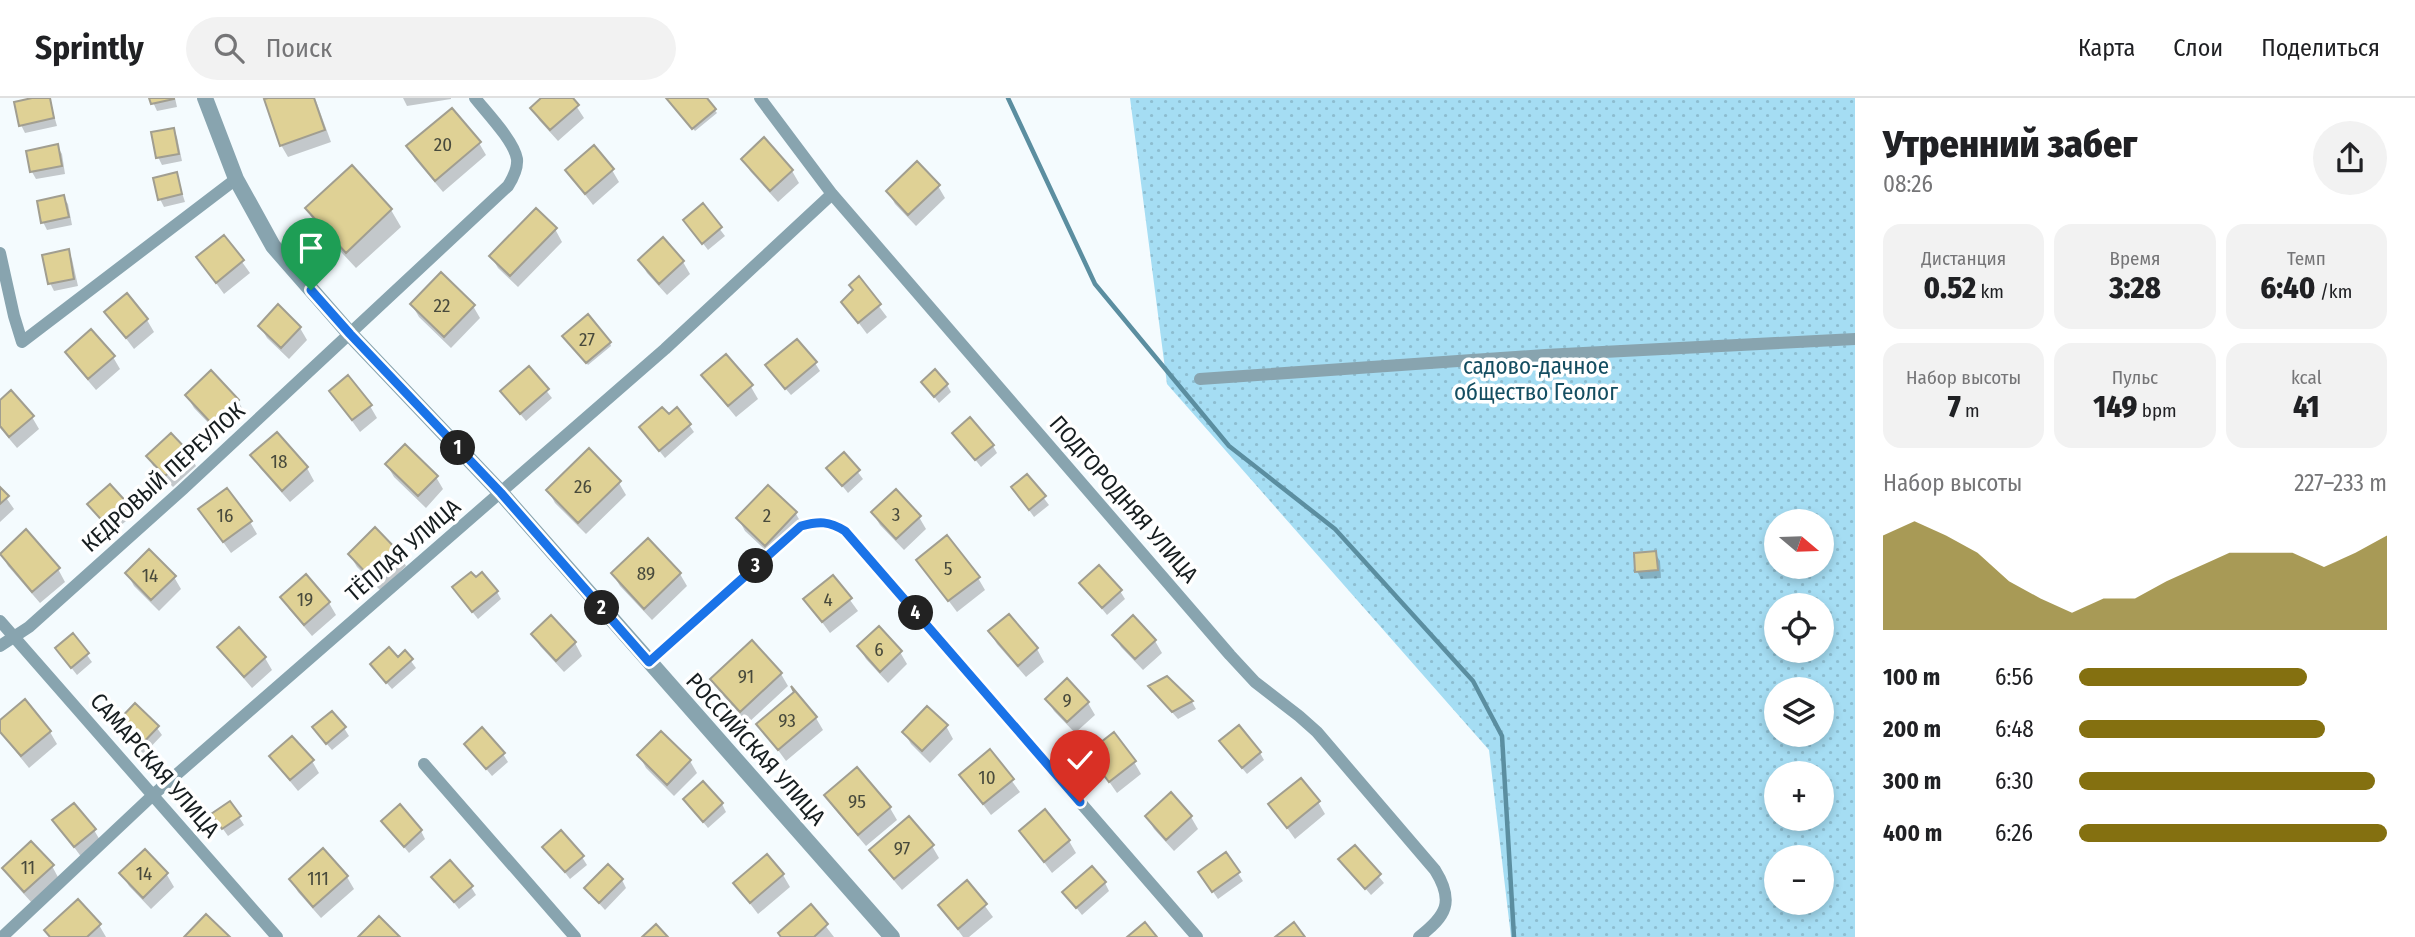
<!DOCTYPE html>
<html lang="ru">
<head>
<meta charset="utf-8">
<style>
  body { margin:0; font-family:"Fira Sans Condensed",sans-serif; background:#f2f2f2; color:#202124; height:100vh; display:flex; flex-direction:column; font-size:26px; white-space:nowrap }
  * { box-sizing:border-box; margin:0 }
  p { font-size:23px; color:#757577 }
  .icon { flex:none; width:38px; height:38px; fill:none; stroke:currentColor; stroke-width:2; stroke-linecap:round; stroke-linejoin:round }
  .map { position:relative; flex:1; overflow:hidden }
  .side { display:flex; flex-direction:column; background:#fff; width:560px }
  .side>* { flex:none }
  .needle { width:46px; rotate:109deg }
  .controls { position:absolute; left:1764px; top:411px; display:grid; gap:14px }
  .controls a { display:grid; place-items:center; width:70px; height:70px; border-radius:50%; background:#fff; box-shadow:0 4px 10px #0003; font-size:35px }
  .pin { position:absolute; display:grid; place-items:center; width:60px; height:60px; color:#fff; margin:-72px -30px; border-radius:50% 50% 50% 0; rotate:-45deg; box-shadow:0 0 7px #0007 }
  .pin .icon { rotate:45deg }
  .km { position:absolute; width:35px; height:35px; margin:-18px; border-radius:50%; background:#222; color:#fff; font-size:19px; line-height:35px; text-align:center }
  .round { display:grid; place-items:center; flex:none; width:74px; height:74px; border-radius:37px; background:#f2f2f2 }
  .headline { display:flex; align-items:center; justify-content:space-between; height:119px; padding:0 28px }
  h1 { font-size:38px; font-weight:800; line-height:52px }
  .figures { display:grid; grid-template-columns:repeat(3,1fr); gap:10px; height:119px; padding:7px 28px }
  .figures div { display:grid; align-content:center; border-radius:18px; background:#f2f2f2; text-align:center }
  .figures b { font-size:30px; font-weight:800 }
  .figures small { font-size:19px; font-weight:400 }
  .figures p { font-size:19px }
  .chart { height:196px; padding:14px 28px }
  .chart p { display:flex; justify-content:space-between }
  .chart svg { width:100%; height:126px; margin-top:7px; fill:#847010; opacity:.7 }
  ul { padding:0 28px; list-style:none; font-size:23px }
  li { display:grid; grid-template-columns:112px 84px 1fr; align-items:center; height:52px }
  li i { height:18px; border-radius:9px; background:#847010 }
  header { display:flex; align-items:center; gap:42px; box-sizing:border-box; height:98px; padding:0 35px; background:#fff; border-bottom:2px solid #e0e0e0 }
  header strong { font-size:33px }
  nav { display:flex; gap:38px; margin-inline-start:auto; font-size:24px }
  .search { width:490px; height:63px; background:#f2f2f2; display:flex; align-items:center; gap:18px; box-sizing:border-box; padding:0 24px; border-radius:38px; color:#757577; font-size:26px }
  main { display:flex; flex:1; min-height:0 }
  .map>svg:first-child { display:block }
  .grass { fill:url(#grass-dots); fill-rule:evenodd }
  .shadow { fill:#0003 }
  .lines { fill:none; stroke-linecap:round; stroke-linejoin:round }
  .stream { stroke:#5b8ea0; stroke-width:4.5 }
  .building { fill:#dfd195; stroke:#a19e90; stroke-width:2 }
  .minor { stroke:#88a4af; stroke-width:12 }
  .tertiary { stroke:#88a4af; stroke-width:16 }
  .route-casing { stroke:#fff; stroke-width:14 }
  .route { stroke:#1a73e8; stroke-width:9 }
  .labels { text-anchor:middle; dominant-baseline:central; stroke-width:7; stroke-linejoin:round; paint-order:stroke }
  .number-label { font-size:19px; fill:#484a3c }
  .park-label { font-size:23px; fill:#144e61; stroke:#fff }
  .street-label { font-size:23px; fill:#161d1f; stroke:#fff }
</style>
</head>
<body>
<header>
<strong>Sprintly</strong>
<div class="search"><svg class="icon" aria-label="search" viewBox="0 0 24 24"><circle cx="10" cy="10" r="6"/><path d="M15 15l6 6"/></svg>Поиск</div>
<nav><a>Карта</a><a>Слои</a><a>Поделиться</a></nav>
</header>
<main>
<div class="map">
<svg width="1855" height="839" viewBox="0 0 1855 839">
  <defs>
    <pattern id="grass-dots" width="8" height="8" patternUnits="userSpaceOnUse" patternTransform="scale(1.75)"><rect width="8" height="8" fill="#a5ddf3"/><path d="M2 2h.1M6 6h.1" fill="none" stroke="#8dbdd0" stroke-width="1.8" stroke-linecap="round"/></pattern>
  </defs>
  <rect width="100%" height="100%" fill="#f4fbfe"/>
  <!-- grass -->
  <path class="grass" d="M1130,0h725v839h-344l-22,-187 -322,-366zM1776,424h46v45h-46zM1776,508h46v45h-46zM1776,592h46v45h-46zM1776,676h46v45h-46zM1776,760h46v45h-46z"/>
  <!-- shadow -->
  <path class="shadow" d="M40,0h9l8,28 -32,7 -4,-8z
    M151,0h24l2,9 -20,4z
    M273,0h42l16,44 -43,15 -7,-12z
    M403,0h48v1l-44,7z
    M544,0h27l13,20 -26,23 -19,-21 -7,-12z
    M668,0h37l12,15 -22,18z
    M173,31l4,8 5,24 -20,4 -4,-8z
    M479,45l7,12 -43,37 -28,-33 -7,-12z
    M57,48l5,8 3,20 -29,5 -4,-7z
    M743,61l49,12 7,12 -21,19 -28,-31z
    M352,69l39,43 10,17 -45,41 -40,-43 -9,-16z
    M612,72l7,12 -26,23 -26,-34z
    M176,76l9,28 -21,5 -4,-8z
    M938,88l7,12 -29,28 -21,-22 -7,-13z
    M63,99l5,7 4,21 -25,5 -4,-8z
    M702,108l23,30 -17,14 -23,-30z
    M555,131l7,13 -44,45 -20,-19 -7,-12z
    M224,139l26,36 -26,21 -26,-36z
    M68,153l4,8 6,27 -24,5 -4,-8z
    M640,163l43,1 7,12 -23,21 -20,-22z
    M858,181l29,38 -20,17 -24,-32 11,-11z
    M412,207l61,1 7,12 -29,30 -32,-31z
    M107,215l40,7 7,12 -20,17z
    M260,228l40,2 7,12 -18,19 -22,-21z
    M567,241l43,4 1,3 -23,19z
    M67,254l46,5 7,12 -24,21 -22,-26z
    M726,258l25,31 7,12 -22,18 -25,-30 -7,-12z
    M815,265l5,8 -29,24 -19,-22z
    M529,271l23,29 -26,23 -24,-29z
    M923,284l24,3 4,7 -12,11z
    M331,294l39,14 7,12 -17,14z
    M187,298l51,5 7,12 -24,23 -27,-28z
    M0,304l32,15 7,12 -22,19 -17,-20z
    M668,319l21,8 5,7 -29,26 -24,-30z
    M954,335l39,13 4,7 -16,14z
    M277,336l30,34 7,13 -24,21 -30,-34 -7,-12z
    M589,353l30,32 7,12 -40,39 -31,-31 -7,-13z
    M189,356l7,12 -23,21 -18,-18 -7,-12z
    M844,356l19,25 -15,14 -20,-25z
    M387,367l49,12 7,12 -17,19 -32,-31z
    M1027,378l22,29 -15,12 -21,-29z
    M768,389l28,27 7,12 -30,31 -28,-26 -7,-13z
    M0,391l14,20 -14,13z
    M89,406l39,3 5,8 -21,18z
    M200,412l50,12 7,12 -26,19z
    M873,415l46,4 7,12 -22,21 -24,-25z
    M26,434l32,37 7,13 -25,21 -32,-37 -7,-12z
    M648,443l32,33 7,12 -35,34 -32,-34 -7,-12z
    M1655,455l5,8 1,17 -20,1 -4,-8z
    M399,456l7,12 -25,25 -24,-24 -7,-12z
    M918,462l60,18 7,12 -28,22z
    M127,475l47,4 7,12 -22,22 -25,-25z
    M306,478l23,27 7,12 -24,21 -23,-27 -7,-12z
    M833,479l25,34 -28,22 -25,-34z
    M1082,486l38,7 5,8 -18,16z
    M497,494l4,7 -23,20 -19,-24z
    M1009,518l28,33 7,13 -18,15 -29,-33 -7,-12z
    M550,519l25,26 7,13 -18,16 -24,-26 -7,-12z
    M1114,537l41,6 7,12 -19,17 -22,-23z
    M73,538l19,26 -15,13 -15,-19z
    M220,549l45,11 7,12 -20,18 -25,-29z
    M859,549l41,5 7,12 -19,19 -22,-24z
    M405,555l11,15 -24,21 -15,-17z
    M781,576l7,12 -40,37 -29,-32 -7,-12z
    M1167,580l25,24 4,7 -18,10 -28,-32z
    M1047,601l41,4 7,12 -20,18 -21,-22z
    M816,620l7,12 -37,31 -27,-37z
    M0,624l50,10 7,12 -28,24 -25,-31 -4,-6z
    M117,626l40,4 5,7 -18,19 -23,-22z
    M946,628l7,13 -23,24 -19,-19 -7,-12z
    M344,630l5,8 -17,14 -13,-15z
    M466,646l37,10 5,8 -16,14z
    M1226,651l34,4 4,7 -17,14z
    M990,654l30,40 -29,23 -30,-40z
    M1089,655l45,9 7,12 -24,19z
    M639,657l51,6 7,12 -23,23 -28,-28z
    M272,658l40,5 7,12 -21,18 -19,-23z
    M826,697l64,13 7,12 -31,26 -33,-39z
    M685,702l37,4 4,8 -18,16z
    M1318,704l7,12 -30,25 -25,-35z
    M230,705l14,22 -16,11 -10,-14z
    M1147,719h44l7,12 -24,22 -20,-22z
    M55,723l39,9 7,12 -19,16z
    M383,723l38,10 4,8 -16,14z
    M1021,733l48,10 7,12 -24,20z
    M932,748l7,12 -37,32 -24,-28 -6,-12z
    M545,749l37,10 5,8 -17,14z
    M1355,749l29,36 -13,12 -30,-35z
    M145,754l22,23 7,12 -23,22 -22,-23 -7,-12z
    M1226,757l17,26 -25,18 -13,-19z
    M52,768l7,13 -27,24 -20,-22 -7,-13z
    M783,777l7,12 -32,27 -23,-30z
    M347,779l7,12 -33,29 -23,-26 -7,-12z
    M434,779l37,10 5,8 -17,14z
    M622,782l4,8 -21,22 -19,-21z
    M967,784l26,35 -24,20h-6l-23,-32z
    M1105,785l4,8 -27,24 -18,-23z
    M810,808l24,31h-52z
    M99,827l7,12h-56l-4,-7z"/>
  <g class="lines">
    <!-- stream -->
    <path class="stream" d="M1008,0l87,186 134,162 106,83 138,152 29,55 12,201"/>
  </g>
  <!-- building -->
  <path class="building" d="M32,0h18l4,20 -35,8 -5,-24z
    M149,0h25v1l-23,5z
    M268,0h46l11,32 -45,16 -16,-47z
    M541,0h32l6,7 -29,25 -20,-22z
    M666,0h41l9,11 -24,20z
    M452,10l29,34 -46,39 -29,-35z
    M174,30l5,26 -23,4 -5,-26z
    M764,39l29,33 -23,21 -29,-32z
    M58,46l4,22 -32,6 -4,-21z
    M594,47l20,24 -29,25 -20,-24z
    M917,63l23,24 -32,30 -22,-24z
    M352,67l40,44 -46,44 -41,-45z
    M177,74l5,22 -24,6 -5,-22z
    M64,97l5,22 -28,6 -4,-22z
    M703,105l19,24 -20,17 -19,-24z
    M536,110l21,20 -47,48 -21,-20z
    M224,137l20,25 -28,23 -20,-26z
    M663,139l21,24 -25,23 -21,-24z
    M69,151l5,30 -26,5 -6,-29z
    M441,174l34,33 -31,32 -34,-33z
    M859,178l22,28 -23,19 -17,-21 12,-12 -4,-5z
    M127,195l21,26 -22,19 -22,-26z
    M278,206l23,23 -20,21 -23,-22z
    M588,216l23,28 -25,21 -24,-27z
    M91,231l24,27 -27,23 -23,-27z
    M797,241l20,23 -32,27 -20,-24z
    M726,256l27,31 -25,21 -27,-31z
    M529,268l20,23 -29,25 -20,-23z
    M935,271l13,15 -14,13 -13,-15z
    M211,272l28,30 -26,25 -28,-30z
    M348,277l24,30 -20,15 -23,-29z
    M11,292l23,26 -25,21 -9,-11v-26z
    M662,309l7,7 8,-7 14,17 -32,27 -20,-24z
    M970,319l24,28 -19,15 -23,-27z
    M277,334l31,35 -26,24 -32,-36z
    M171,335l19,20 -25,23 -19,-20z
    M405,346l33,32 -20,20 -33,-32z
    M589,350l32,33 -43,42 -32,-33z
    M844,354l16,18 -18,16 -16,-18z
    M1027,376l19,22 -17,14 -18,-23z
    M110,386l20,22 -23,20 -20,-22z
    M768,387l29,27 -32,34 -29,-28z
    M0,389l9,9 -9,8z
    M227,390l25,33 -29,21 -25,-33z
    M896,391l25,27 -25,23 -25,-27z
    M375,429l25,26 -27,27 -25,-26z
    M26,431l34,39 -28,24 -32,-38z
    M947,437l33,42 -32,24 -32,-41z
    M648,440l33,35 -37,36 -33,-36z
    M149,451l27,27 -25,24 -26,-27z
    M1656,453l2,19 -23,2 -1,-19z
    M1099,467l23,25 -20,18 -23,-25z
    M471,474l5,5 6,-5 16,19 -26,21 -20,-25z
    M306,476l24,28 -26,23 -24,-28z
    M833,477l19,23 -30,24 -19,-23z
    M1009,516l29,34 -20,18 -30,-35z
    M551,517l25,27 -20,19 -25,-27z
    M1133,517l23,25 -21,19 -23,-24z
    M879,528l23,25 -22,21 -23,-26z
    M239,529l27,30 -22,20 -27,-30z
    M73,535l16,20 -18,15 -16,-20z
    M752,542l30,33 -42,39 -30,-33z
    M389,549l9,10 7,-7 8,9 -27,24 -16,-19z
    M1167,578l26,25 -21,11 -24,-26z
    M1067,580l22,24 -22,20 -22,-23z
    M791,588l26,31 -39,33 -22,-26 38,-32z
    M25,601l26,32 -30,25 -21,-24v-12z
    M135,605l24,23 -20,21 -24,-23z
    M927,608l21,19 -26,26 -20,-19z
    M332,613l14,16 -20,17 -14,-17z
    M1239,627l22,27 -19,16 -23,-27z
    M482,629l23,26 -19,16 -22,-25z
    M661,633l30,29 -24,25 -30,-30z
    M1114,634l22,29 -27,21 -22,-29z
    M292,638l22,24 -24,20 -21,-24z
    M990,651l24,30 -31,25 -24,-29z
    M857,669l34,40 -33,28 -34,-40z
    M1301,680l19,23 -33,27 -19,-24z
    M703,683l20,22 -20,19 -20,-23z
    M1171,694l21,24 -26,24 -21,-24z
    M230,703l11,15 -19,13 -11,-15z
    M74,705l22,26 -22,18 -22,-27z
    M400,706l22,26 -18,17 -23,-26z
    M1045,711l25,31 -26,22 -25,-31z
    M909,718l25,29 -40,34 -25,-29z
    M561,732l23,26 -19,16 -23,-25z
    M31,743l23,24 -30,27 -22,-24z
    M1355,747l26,29 -16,15 -27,-30z
    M323,750l25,28 -35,31 -24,-28z
    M145,751l23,24 -25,25 -24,-25z
    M1226,754l14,20 -28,20 -14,-20z
    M767,756l17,20 -34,29 -17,-20z
    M450,762l23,26 -19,16 -23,-25z
    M608,766l15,15 -24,24 -15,-15z
    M1092,768l14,16 -30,26 -14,-16z
    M967,782l20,24 -29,25 -20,-24z
    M78,801l23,25 -14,13h-37l-6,-7z
    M811,806l17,20 -14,13h-33l-3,-4z
    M206,816l24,23h-46z
    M379,818l21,21h-42z
    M1145,824l12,15h-30z
    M1294,824l11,15h-30z
    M656,826l12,13h-26z"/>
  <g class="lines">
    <!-- minor -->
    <path class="minor" d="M760,0l72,96 398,461 25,27 44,34 18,16 118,138c20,32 11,46 -16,67
      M0,155l14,63 8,26 214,-163
      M1200,281l345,-24 310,-16
      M0,523l277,316
      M0,548l29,-19 154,-138 325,-303c5,-8 10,-17 9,-27 -3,-18 -30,-46 -42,-61
      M649,564l152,-136c18,-5 28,-5 44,5l352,406
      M424,666l151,173
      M2,839l151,-142 512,-446 167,-155"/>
    <!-- tertiary -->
    <path class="tertiary" d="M205,0l31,81 37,67 77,88 151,159 391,444"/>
  </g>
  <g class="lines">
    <!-- route casing -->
    <g class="route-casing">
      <path id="route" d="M311,192l39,44 151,159 148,169 152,-136c18,-5 28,-5 44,5l235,271"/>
    </g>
    <!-- route -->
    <use href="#route" class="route"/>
  </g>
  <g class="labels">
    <!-- number labels -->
    <g class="number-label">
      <text x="443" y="46">20</text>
      <text x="442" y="207">22</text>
      <text x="587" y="241">27</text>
      <text x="279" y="363">18</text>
      <text x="583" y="388">26</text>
      <text x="896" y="416">3</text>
      <text x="225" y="417">16</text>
      <text x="767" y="417">2</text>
      <text x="948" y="470">5</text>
      <text x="646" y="475">89</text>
      <text x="150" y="477">14</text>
      <text x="305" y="501">19</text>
      <text x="828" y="501">4</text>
      <text x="879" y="551">6</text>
      <text x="746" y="578">91</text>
      <text x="1067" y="602">9</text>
      <text x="787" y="622">93</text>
      <text x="987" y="679">10</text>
      <text x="857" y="703">95</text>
      <text x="902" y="750">97</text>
      <text x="28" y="769">11</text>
      <text x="144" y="775">14</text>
      <text x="318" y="780">111</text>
    </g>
    <!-- park labels -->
    <g class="park-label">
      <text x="1536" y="268">садово-дачное<tspan x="1536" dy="26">общество Геолог</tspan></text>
    </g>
    <!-- street labels -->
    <g class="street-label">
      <text transform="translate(163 379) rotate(-42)">КЕДРОВЫЙ ПЕРЕУЛОК</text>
      <text transform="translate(1124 401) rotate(49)">ПОДГОРОДНЯЯ УЛИЦА</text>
      <text transform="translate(403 452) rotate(-41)">ТЁПЛАЯ УЛИЦА</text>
      <text transform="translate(756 651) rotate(48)">РОССИЙСКАЯ УЛИЦА</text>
      <text transform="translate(155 667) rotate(49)">САМАРСКАЯ УЛИЦА</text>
    </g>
  </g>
</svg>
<div class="controls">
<a><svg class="needle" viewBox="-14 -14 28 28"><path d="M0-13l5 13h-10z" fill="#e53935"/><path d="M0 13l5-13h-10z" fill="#757577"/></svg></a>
<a><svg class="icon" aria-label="locate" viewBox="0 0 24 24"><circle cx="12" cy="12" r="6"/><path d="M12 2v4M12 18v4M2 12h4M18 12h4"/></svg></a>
<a><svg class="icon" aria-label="layers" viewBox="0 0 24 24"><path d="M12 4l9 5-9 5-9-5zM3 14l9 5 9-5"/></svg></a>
<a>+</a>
<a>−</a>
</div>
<div class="pin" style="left:311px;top:192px;background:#1e9e55"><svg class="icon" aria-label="arrive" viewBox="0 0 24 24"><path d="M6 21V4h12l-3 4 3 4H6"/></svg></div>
<div class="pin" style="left:1080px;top:704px;background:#d93025"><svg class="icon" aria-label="check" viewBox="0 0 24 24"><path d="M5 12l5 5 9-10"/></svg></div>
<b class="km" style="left:458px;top:350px">1</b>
<b class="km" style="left:602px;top:510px">2</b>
<b class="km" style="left:756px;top:468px">3</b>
<b class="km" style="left:916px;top:515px">4</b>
</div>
<section class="side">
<div class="headline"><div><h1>Утренний забег</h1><p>08:26</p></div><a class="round"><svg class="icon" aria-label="share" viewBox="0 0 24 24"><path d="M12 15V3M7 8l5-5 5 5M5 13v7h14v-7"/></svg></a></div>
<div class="figures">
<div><p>Дистанция</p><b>0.52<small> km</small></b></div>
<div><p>Время</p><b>3:28</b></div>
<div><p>Темп</p><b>6:40<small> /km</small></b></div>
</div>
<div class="figures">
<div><p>Набор высоты</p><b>7<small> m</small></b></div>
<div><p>Пульс</p><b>149<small> bpm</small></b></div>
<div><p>kcal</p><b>41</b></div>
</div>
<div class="chart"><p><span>Набор высоты</span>227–233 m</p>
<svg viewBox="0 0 160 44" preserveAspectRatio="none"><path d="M0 44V11L10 6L20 11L30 17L40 27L50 33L60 38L70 33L80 33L90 27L100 22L110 17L120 17L130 17L140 22L150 17L160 11V44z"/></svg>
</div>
<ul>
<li><b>100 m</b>6:56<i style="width:74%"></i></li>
<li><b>200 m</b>6:48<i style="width:80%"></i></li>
<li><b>300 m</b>6:30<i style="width:96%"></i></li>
<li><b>400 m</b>6:26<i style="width:100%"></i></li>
</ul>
</section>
</main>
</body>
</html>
